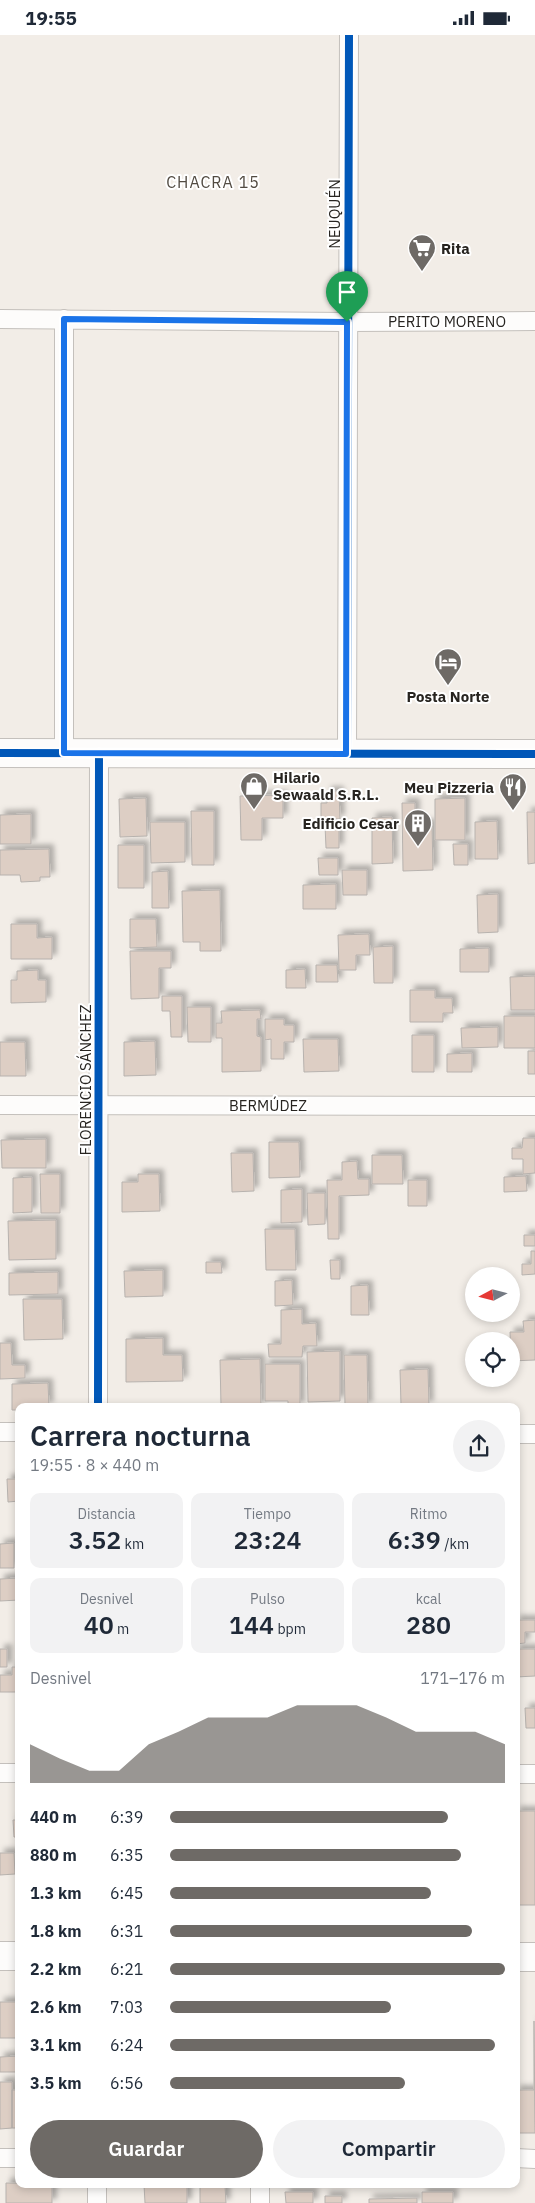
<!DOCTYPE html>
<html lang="es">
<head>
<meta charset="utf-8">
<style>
  body { margin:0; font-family:"IBM Plex Sans",sans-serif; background:#f2f2f3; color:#1f2937; height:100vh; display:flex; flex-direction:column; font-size:19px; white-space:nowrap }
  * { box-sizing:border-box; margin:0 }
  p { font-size:16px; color:#747a83 }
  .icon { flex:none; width:28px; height:28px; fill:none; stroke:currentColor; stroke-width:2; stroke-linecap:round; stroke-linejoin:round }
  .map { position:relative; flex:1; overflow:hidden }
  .panel { position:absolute; left:15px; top:1368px; width:505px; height:785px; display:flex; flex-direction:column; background:#fff; border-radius:10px; box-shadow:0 2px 8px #0003 }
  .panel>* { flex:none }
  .needle { width:32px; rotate:263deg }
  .controls { position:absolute; left:465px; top:1232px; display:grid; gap:10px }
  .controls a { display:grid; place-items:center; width:55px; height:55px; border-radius:50%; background:#fff; box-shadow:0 2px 8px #0003; font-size:25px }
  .pin { position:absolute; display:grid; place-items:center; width:42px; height:42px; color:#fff; margin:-51px -21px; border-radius:50% 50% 50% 0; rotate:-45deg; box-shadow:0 0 5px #0007 }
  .pin .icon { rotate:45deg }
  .round { display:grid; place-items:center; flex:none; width:52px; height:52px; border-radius:26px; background:#f2f2f3 }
  .overview { display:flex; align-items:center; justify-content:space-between; height:85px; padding:0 15px }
  h1 { font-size:28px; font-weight:600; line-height:38px }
  .stats { display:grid; grid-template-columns:repeat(3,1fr); gap:8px; height:85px; padding:5px 15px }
  .stats div { display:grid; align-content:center; border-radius:10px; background:#f2f2f3; text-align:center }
  .stats b { font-size:25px; font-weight:600 }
  .stats small { font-size:14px; font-weight:400 }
  .stats p { font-size:14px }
  .chart { height:140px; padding:10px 15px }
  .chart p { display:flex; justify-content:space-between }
  .chart svg { width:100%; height:90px; margin-top:5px; fill:#6e6a66; opacity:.7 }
  .button { display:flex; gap:10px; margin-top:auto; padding:10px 15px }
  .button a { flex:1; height:58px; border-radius:30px; background:#6e6a66; color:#fff; font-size:20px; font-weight:600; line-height:58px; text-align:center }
  .button a+a { background:#f2f2f3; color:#1f2937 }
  ul { padding:0 15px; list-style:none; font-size:16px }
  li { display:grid; grid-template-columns:80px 60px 1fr; align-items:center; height:38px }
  li i { height:12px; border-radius:6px; background:#6e6a66 }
  .status { display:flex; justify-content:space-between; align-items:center; height:35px; padding:0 25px; background:#fff; direction:ltr }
  .status svg { height:14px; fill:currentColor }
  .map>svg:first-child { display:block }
  .building { fill:#ddcec4; stroke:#b7b2ae; filter:url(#shadow) }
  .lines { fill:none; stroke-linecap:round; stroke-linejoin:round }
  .street-casing { stroke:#c4c0bc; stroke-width:20 }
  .primary-casing { stroke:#c4c0bc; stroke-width:30 }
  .street { stroke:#fdfcfb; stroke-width:18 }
  .primary { stroke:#fdfcfb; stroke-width:28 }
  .cycleway-casing { stroke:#fff; stroke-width:11 }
  .cycleway { stroke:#0057b8; stroke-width:8 }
  .route-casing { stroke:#fff; stroke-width:10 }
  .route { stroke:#1a73e8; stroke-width:6 }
  .labels { text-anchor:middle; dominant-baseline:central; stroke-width:4; stroke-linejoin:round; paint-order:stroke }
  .street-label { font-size:15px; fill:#272420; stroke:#fff }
  .poi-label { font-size:15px; font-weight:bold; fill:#272420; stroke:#fff; text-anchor:start }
  .neighbourhood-label { font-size:16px; letter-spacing:1px; fill:#524b42; stroke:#fff }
</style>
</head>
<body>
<div class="status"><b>19:55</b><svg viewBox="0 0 49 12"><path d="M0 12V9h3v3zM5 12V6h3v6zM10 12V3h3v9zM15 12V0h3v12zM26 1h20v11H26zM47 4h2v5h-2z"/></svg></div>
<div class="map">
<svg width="535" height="2168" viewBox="0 0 535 2168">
  <defs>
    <filter id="shadow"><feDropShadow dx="4.5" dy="-4.5" stdDeviation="2.5" flood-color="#0004"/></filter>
  </defs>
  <rect width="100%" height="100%" fill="#f2ede7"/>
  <!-- building -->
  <path class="building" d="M327,756h12l1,28h-19v-16h6z
    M283,760v23h-21v22h-21l-1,-44z
    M146,763l1,38 -27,1 -1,-38z
    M465,763v42h-30v-41z
    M402,768h13v21h17l1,46 -30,1z
    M191,776h23v54h-22z
    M527,777h8v51l-7,1z
    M31,779v30h-31v-29z
    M392,782l1,46 -21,1v-46z
    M497,786l1,38h-23v-37z
    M150,787h35v40l-34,1z
    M339,789v24h-13l-1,-23z
    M453,809h15v21h-14z
    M118,810h26v43h-26z
    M49,814l1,28h-10v4l-19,1 -1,-7h-20v-25z
    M318,823h20v17h-19z
    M342,835h25v25h-24z
    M168,836l1,37h-17v-36z
    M336,849v25h-33v-24z
    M220,855l1,61h-21v-9h-17l-1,-51z
    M498,859v38l-20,1 -1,-38z
    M130,884h26l1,28 -27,1z
    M11,889h26v14l15,-1v22h-41z
    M369,899l1,21h-14v15h-17l-1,-35z
    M393,911v37h-19l-1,-36z
    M489,913v24h-29v-23z
    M130,916h41v17h-12v30l-28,1z
    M316,930h21l1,17h-22z
    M305,934l1,19h-20v-18z
    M38,935v10h8v22l-35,1v-23h6v-9z
    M535,941v34h-24l-1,-33z
    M410,955h25v8h17l1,15h-10v9h-33z
    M162,961h20v41h-11l-1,-26h-8z
    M187,972h24v35h-23z
    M260,975l1,9h-4v17l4,1v34l-39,1v-34h-6v-15h6l-1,-12z
    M504,981h31v32h-31z
    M265,984h19v6h10v17h-10v17h-13v-20l-6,1z
    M498,992v20l-36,1 -1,-20z
    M412,1000h22v37h-22z
    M303,1004h35l1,32 -35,1z
    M155,1006l1,34 -32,1v-34z
    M0,1007h25l1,34h-26z
    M528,1016h7v23h-7z
    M472,1018v19h-25v-18z
    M523,1103h12v35l-12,1v-15h-11v-11h10z
    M46,1104v29h-44l-1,-28z
    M269,1107h30l1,35 -31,1z
    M231,1118h22l1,38 -22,1z
    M372,1120h30l1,29h-31z
    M357,1126l1,18h11v16l-30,1v43h-11l-1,-59h15v-18z
    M40,1139h20v39h-19z
    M138,1139h21l1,37 -38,1v-30h16z
    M526,1141l1,15 -23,1v-15z
    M32,1142v35l-19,1v-35z
    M408,1145h19v26h-19z
    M302,1154v33l-21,1v-33z
    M307,1158h18v31l-17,1z
    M56,1185v39l-47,1 -1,-39z
    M265,1194h30l1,41h-30z
    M524,1200h11v11h-11z
    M531,1216h4v23l-13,1v-11h9z
    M330,1225h10v19h-9z
    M206,1227h15l1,11h-16z
    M163,1235v26l-38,1 -1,-26z
    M58,1237v22l-49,1v-22z
    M292,1245l1,25 -18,1v-25z
    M368,1250l1,30h-18v-29z
    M23,1264h39l1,40 -39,1z
    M302,1274v15l14,-1 1,23h-14l-1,11h-33l-1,-13h13v-34z
    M535,1285v40l-24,1 -1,-29h14l-1,-11z
    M163,1303v17h19l1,26 -57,1v-43z
    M0,1308h11l1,22h13v13l-25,1z
    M340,1316v50l-32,1 -1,-50z
    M344,1320h23l1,51h-23z
    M260,1324l1,47h-40l-1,-46z
    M265,1329h35v42h-12v-5h-23z
    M428,1334l1,36h-28l-1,-35z
    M48,1348l1,23h-30v4h-7v-26z
    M7,1444h12v22l-11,1z
    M14,1508v25h-14v-24z
    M19,1543v22l-19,1v-22z
    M516,1585h19v12h-10v11l-9,1z
    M0,1614h7v18h-7z
    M516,1614h19v27l-19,1z
    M12,1632h7v31l-1,-6h-18v-17h12z
    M525,1673h10v20h-9z
    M516,1776h19v94h-19z
    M13,1785h6v17h-5z
    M0,1818h14l1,21 -15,1z
    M0,1967h19v36h-19z
    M534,1986l1,112h-19v-43h18z
    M19,2021v16h-19v-15z
    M0,2047h12v46l-12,1z
    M12,2055h7v38h-7z
    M6,2148l46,1v19h-46z
    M144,2150h43v18h-42z
    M200,2151h25l1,17h-26z
    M285,2157h28v11h-27z
    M422,2157h31v11h-31z
    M325,2161h17v7h-17z
    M417,2163v5h-48v-4z"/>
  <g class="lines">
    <!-- street casing -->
    <g class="street-casing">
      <path id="street" d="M0,284l347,3 188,-1
        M64,284v434
        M347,719l2,-719
        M0,1070l535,1
        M98,1371l1,-653
        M0,1397h19
        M516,1399h19
        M0,1738h19
        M516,1739h19
        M0,2123h19
        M516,2123l19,1
        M97,2168v-19
        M260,2168v-19"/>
    </g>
    <!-- primary casing -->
    <g class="primary-casing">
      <path id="primary" d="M0,718l535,1
        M0,1921h19
        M516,1922h19"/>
    </g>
    <!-- street -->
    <use href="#street" class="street"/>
    <!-- primary -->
    <use href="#primary" class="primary"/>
    <!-- cycleway casing -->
    <g class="cycleway-casing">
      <path id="cycleway" d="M0,718l535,1
        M347,719l2,-719
        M98,1371l1,-653"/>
    </g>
    <!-- cycleway -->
    <use href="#cycleway" class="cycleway"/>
  </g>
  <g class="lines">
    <!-- route casing -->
    <g class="route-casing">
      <path id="route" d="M64,284l283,3 -1,432 -282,-1z"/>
    </g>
    <!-- route -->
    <use href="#route" class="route"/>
  </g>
  <!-- icons -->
  <defs>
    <g id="supermarket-pin" transform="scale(1.4375)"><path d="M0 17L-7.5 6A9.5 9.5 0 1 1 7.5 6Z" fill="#6e6a66" stroke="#fff"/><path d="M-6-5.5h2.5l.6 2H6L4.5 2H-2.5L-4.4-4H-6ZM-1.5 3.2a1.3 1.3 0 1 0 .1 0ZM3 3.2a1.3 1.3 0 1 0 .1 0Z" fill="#fff"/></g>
    <g id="hotel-pin" transform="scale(1.4375)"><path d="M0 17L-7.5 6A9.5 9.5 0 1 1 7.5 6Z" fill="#6e6a66" stroke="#fff"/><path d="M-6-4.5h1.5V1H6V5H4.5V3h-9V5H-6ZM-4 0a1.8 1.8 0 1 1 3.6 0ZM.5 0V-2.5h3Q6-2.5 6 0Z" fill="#fff"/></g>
    <g id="shop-pin" transform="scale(1.4375)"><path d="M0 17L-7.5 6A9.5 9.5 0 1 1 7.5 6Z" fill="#6e6a66" stroke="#fff"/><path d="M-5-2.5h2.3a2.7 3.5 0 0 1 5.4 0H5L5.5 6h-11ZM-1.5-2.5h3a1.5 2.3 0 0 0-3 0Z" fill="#fff"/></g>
    <g id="restaurant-pin" transform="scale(1.4375)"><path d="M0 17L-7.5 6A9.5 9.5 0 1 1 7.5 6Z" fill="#6e6a66" stroke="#fff"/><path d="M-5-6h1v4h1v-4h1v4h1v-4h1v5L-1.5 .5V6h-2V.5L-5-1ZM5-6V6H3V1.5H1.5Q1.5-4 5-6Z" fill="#fff"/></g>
    <g id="building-pin" transform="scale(1.4375)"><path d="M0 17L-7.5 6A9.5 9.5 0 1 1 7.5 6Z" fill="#6e6a66" stroke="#fff"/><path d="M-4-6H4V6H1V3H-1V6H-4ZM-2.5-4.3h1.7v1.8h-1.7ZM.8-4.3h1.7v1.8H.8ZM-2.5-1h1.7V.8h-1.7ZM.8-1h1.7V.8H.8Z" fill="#fff"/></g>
  </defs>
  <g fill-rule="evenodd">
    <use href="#supermarket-pin" x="422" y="213"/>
    <use href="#hotel-pin" x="448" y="627"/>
    <use href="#shop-pin" x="254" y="751"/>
    <use href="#restaurant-pin" x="513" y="752"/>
    <use href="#building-pin" x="418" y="788"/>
  </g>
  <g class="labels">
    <!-- street labels -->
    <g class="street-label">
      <text transform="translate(334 179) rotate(-90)">NEUQUÉN</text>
      <text x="447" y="286">PERITO MORENO</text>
      <text transform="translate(85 1045) rotate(-90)">FLORENCIO SÁNCHEZ</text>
      <text x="268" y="1070">BERMÚDEZ</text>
    </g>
    <!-- poi labels -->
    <g class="poi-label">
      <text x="441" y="213">Rita</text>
      <text x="448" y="661" text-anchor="middle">Posta Norte</text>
      <text x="273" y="742">Hilario<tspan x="273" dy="17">Sewaald S.R.L.</tspan></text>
      <text x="494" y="752" text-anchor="end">Meu Pizzeria</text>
      <text x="399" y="788" text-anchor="end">Edificio Cesar</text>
    </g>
    <!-- neighbourhood labels -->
    <g class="neighbourhood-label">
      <text x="213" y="147">CHACRA 15</text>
    </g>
  </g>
</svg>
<div class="controls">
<a><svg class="needle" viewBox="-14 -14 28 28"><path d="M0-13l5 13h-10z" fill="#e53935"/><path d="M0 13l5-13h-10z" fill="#747a83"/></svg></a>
<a><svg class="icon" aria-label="locate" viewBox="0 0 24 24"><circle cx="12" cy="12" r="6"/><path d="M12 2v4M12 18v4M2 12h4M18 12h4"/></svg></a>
</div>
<div class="pin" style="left:347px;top:287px;background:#1e9e55"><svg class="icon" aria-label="arrive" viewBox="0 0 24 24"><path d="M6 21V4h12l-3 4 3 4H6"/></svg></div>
<section class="panel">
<div class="overview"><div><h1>Carrera nocturna</h1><p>19:55 · 8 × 440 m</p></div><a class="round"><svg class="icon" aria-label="share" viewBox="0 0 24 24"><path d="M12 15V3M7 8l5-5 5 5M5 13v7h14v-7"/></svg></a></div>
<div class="stats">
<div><p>Distancia</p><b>3.52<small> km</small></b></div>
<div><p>Tiempo</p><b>23:24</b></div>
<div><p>Ritmo</p><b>6:39<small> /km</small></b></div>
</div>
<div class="stats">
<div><p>Desnivel</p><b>40<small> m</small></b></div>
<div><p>Pulso</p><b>144<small> bpm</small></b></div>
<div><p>kcal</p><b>280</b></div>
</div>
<div class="chart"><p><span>Desnivel</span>171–176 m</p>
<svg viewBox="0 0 160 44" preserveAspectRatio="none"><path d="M0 44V25L10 32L20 38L30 38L40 25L50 19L60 12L70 12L80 12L90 6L100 6L110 6L120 12L130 19L140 19L150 19L160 25V44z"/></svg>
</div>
<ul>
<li><b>440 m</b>6:39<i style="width:83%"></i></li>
<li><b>880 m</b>6:35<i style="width:87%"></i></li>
<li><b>1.3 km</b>6:45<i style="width:78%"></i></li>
<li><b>1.8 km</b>6:31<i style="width:90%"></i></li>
<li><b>2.2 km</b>6:21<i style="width:100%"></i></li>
<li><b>2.6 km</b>7:03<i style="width:66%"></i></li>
<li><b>3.1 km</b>6:24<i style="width:97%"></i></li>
<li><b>3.5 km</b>6:56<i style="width:70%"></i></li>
</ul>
<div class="button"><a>Guardar</a><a>Compartir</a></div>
</section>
</div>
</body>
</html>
